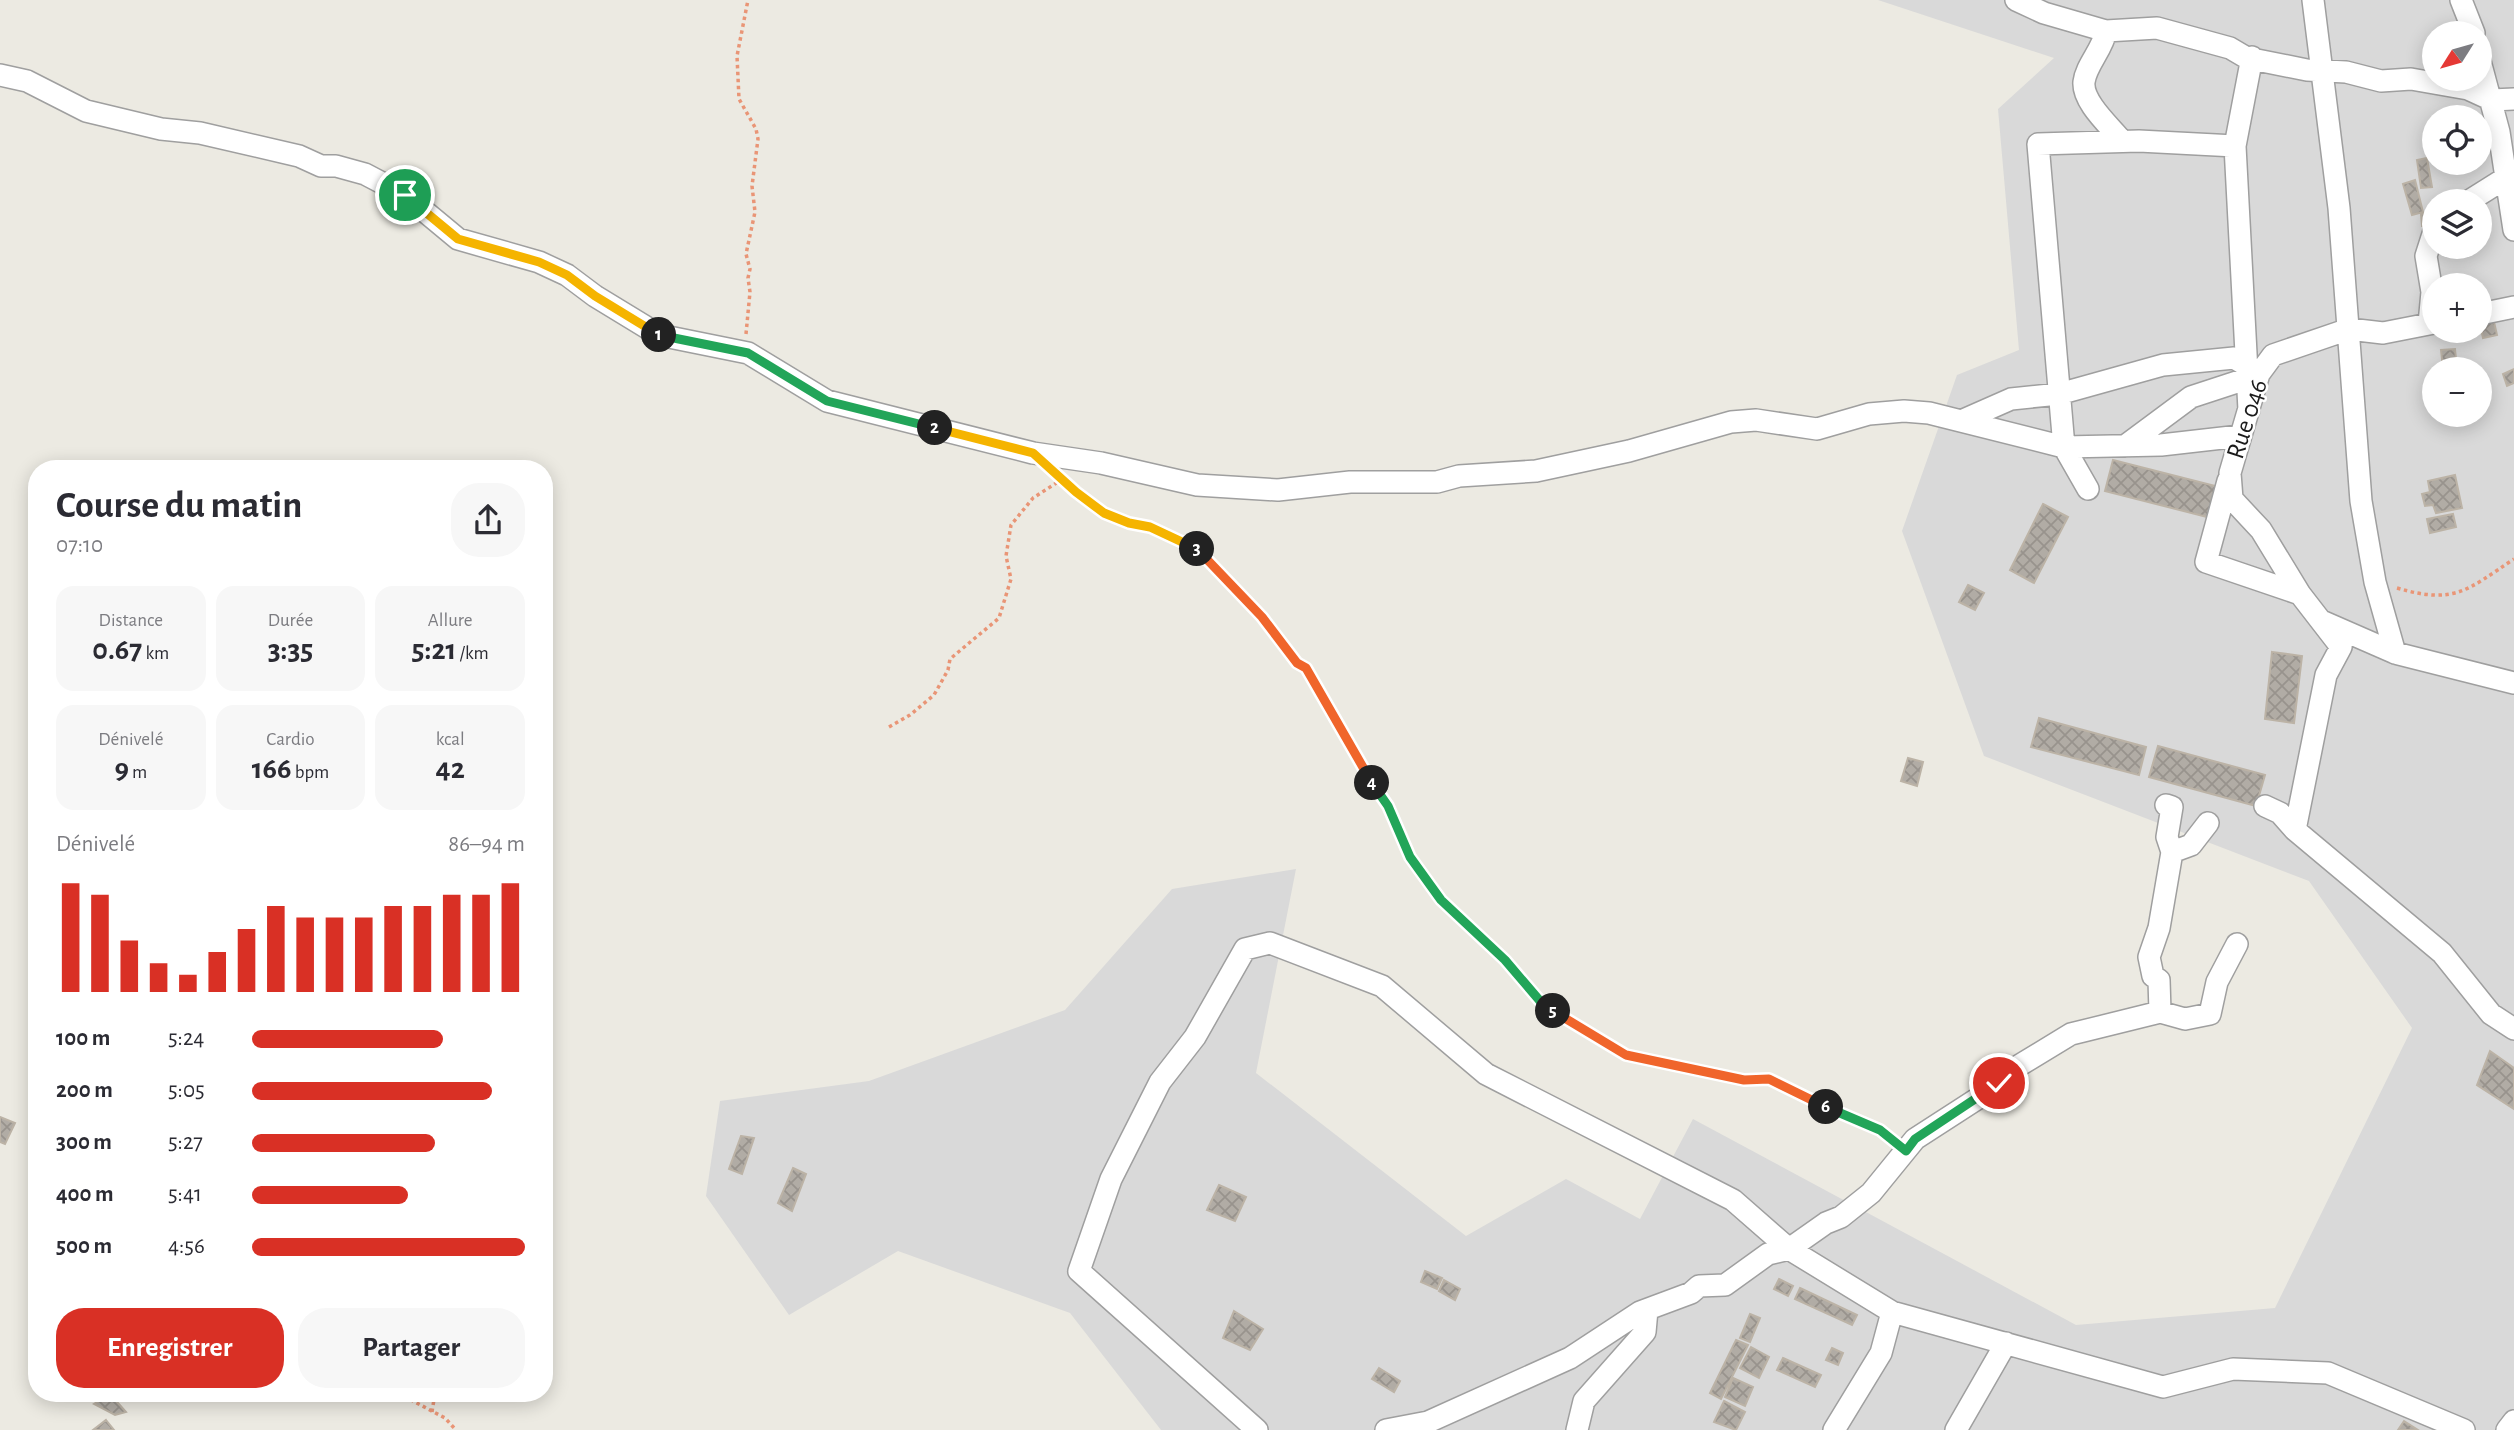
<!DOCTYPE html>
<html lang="fr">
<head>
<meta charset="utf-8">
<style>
  body { margin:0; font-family:"Alegreya Sans",sans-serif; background:#f7f7f7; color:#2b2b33; height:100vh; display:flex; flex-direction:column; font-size:26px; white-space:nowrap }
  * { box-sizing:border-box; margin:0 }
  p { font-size:23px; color:#7c7c81 }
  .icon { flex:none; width:38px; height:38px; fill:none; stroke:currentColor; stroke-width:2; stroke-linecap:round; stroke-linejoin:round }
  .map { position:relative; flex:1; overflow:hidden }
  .side { position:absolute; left:28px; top:460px; width:525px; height:942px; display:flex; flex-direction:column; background:#fff; border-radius:28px; box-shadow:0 4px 18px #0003 }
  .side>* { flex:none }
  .needle { width:46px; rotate:233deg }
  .controls { position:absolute; left:2422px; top:21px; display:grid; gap:14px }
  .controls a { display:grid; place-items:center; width:70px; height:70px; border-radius:50%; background:#fff; box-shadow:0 4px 18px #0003; font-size:35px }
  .pin { position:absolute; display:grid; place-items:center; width:60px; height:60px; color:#fff; margin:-30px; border:4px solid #fff; border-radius:50%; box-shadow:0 2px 7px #0007 }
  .km { position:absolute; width:35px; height:35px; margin:-18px; border-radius:50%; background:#222; color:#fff; font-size:19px; line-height:35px; text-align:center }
  .round { display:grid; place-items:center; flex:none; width:74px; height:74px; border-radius:28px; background:#f7f7f7 }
  .summary { display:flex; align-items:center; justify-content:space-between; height:119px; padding:0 28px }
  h1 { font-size:38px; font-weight:700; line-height:52px }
  .metrics { display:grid; grid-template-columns:repeat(3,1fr); gap:10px; height:119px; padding:7px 28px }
  .metrics div { display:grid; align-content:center; border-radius:18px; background:#f7f7f7; text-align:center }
  .metrics b { font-size:30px; font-weight:700 }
  .metrics small { font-size:19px; font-weight:400 }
  .metrics p { font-size:19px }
  .chart { height:196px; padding:14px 28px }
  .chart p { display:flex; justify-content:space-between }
  .chart svg { width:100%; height:126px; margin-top:7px; stroke:#d93025; stroke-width:6 }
  .primary-button { display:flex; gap:14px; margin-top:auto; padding:14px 28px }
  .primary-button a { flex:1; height:80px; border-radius:28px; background:#d93025; color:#fff; font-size:28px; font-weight:700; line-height:80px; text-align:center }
  .primary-button a+a { background:#f7f7f7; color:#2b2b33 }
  ul { padding:0 28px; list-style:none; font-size:23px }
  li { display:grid; grid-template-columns:112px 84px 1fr; align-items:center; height:52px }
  li i { height:18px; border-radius:9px; background:#d93025 }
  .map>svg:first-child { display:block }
  .residential { fill:#d9d9d9; fill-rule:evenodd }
  .building { fill:url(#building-cross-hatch); stroke:#bcb3a6; stroke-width:2 }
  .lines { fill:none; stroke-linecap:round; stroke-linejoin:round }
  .minor-casing { stroke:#9f9f9f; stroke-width:24 }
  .path { stroke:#e99576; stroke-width:3.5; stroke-dasharray:3.5 3.5; stroke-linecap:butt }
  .minor { stroke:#fff; stroke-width:21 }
  .split-1-casing { stroke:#fff; stroke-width:14 }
  .split-2-casing { stroke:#fff; stroke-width:14 }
  .split-3-casing { stroke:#fff; stroke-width:14 }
  .split-4-casing { stroke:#fff; stroke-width:14 }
  .split-5-casing { stroke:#fff; stroke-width:14 }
  .split-6-casing { stroke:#fff; stroke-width:14 }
  .split-7-casing { stroke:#fff; stroke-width:14 }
  .split-1 { stroke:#f5b400; stroke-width:9 }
  .split-2 { stroke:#22a559; stroke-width:9 }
  .split-3 { stroke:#f5b400; stroke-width:9 }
  .split-4 { stroke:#f0652b; stroke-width:9 }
  .split-5 { stroke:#22a559; stroke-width:9 }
  .split-6 { stroke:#f0652b; stroke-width:9 }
  .split-7 { stroke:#22a559; stroke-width:9 }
  .labels { text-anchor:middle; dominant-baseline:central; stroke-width:5; stroke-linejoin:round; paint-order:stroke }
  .street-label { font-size:26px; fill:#1b1b1b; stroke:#fff }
</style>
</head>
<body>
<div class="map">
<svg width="2514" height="1430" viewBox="0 0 2514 1430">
  <defs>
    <pattern id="building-cross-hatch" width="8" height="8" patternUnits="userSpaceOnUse" patternTransform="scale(1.75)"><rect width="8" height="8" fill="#b1aca5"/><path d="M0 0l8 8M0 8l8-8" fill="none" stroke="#98938d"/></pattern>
  </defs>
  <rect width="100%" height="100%" fill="#eceae2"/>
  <!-- residential -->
  <path class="residential" d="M1878,0h636v1430h-1353l-91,-117 -172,-62 -109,64 -83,-119 14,-95 149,-20 196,-71 107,-121 124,-20 -40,204 210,163 100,-57 74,40 53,-100 383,206 199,-17 137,-280 -103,-147 -325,-125 -82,-225 55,-156 62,-25 -21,-241 56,-51zM2434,33h46v46h-46zM2434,117h46v46h-46zM2434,201h46v46h-46zM2434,285h46v46h-46zM2434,369h46v46h-46z"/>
  <!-- building -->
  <path class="building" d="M2427,158l5,29 -11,1 -4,-28z
    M2415,180l8,32 -11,3 -9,-31z
    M2430,213l1,13h-9l-1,-12z
    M2494,322l3,13 -14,3 -3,-14z
    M2455,349l2,20h-14l-2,-19z
    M2514,369v14l-7,3 -4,-12z
    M2113,460l106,27 -8,31 -106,-27z
    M2455,475l7,33 -26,5 -3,-8 -8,1 -3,-12 8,-2 -2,-11z
    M2043,504l25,13 -34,66 -24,-13z
    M2453,514l3,13 -26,6 -3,-14z
    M1968,585l16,8 -9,17 -16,-8z
    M2272,652l30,4 -8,67 -29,-4z
    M2039,718l107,29 -7,28 -108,-28z
    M2158,746l107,29 -9,31 -107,-29z
    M1908,758l15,4 -6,24 -16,-5z
    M2490,1051l24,17v41l-37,-24z
    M0,1117l15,6 -10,21 -5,-2z
    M741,1136l13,2 -12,36 -13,-5z
    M793,1168l13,6 -14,37 -14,-8z
    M1219,1185l27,12 -11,24 -28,-11z
    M1425,1271l17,7 -5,11 -16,-7z
    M1779,1279l14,7 -5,10 -14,-7z
    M1444,1280l16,9 -5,11 -16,-9z
    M1800,1288l57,27 -5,10 -57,-26z
    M1234,1311l29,18 -13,21 -27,-12z
    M1750,1314l10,4 -10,24 -10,-4z
    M1736,1340l12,5 -27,54 -11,-6z
    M1751,1347l18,10 -10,21 -19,-10z
    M1832,1348l11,5 -5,12 -12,-5z
    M1783,1358l38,17 -6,12 -38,-17z
    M1379,1368l21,13 -6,11 -22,-13z
    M1733,1378l20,9 -8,19 -20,-9z
    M110,1394l16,18 -11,3 -21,-11z
    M1724,1401l21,11 -9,18 -22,-8z
    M106,1420l8,10h-21z
    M2404,1421l14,9h-20z"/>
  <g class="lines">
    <!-- minor casing -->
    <g class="minor-casing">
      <path id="minor" d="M2016,0l28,13 62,18 51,-3 73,20 17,10 60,12 39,2 35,9 30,-2 57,10 24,11 22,-1
        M2313,0l26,208 22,293 14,81 20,71
        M2461,0l13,33
        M2106,31c-3,18 -20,34 -22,51 -2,20 27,45 38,59
        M2480,61l19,71 15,98
        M0,75l27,6 59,30 75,18 39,4 99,23 22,10h15l29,8 40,21 53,44 81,23 28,13 28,21 64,39 89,18 79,48 206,52 68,10 96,22 81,5 72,-8h87l22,-6 77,-5 93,-20 102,-29 25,-2 61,9 52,-15 35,-3 25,2 135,34 24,42
        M2235,146l17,-89
        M2469,201l35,-22
        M2480,314l34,-7
        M2429,324l3,-32 -6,-36 8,-25
        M1961,421l50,-22 48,-5 104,-29 71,-7 10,6
        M2240,436l-79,9 -97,2 -26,-303 101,-3 96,5 14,264
        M2125,446l66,-49 55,-18
        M2228,481l-22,81 94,32
        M2324,622l71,31 119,30
        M2265,806l15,7 15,17 31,-155 15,-28 -41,-53 -39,-64 -29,-31 -2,-26 29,-99 14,-19 76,-26 34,4 51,-10
        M2295,830l147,123 49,61 23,15
        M2172,852l19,-7 17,-22
        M2160,1012l-1,-32 -6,-4 -4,-19 10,-29 13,-76 -5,-15 5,-30 -6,-2
        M1257,1430l-178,-159 32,-92 49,-97 35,-45 50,-88 25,-6 112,43 104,88 247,126 56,49 103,63
        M1386,1430l42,-8 142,-64 70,-46 51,-19 8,-7 26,-1 43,-31 21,-5 37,-26 15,-6 30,-24 44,-54 65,-42 40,-32 51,-31 89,-22 25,7 25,-5 7,-32 20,-38
        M1577,1430l7,-29 61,-69 2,-22
        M1834,1430l47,-77 11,-41 271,75 70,-18 95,4 136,57
        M1956,1430l50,-87
        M2507,1430l7,-9"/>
    </g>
    <!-- path -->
    <path class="path" d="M746,334l4,-42 -2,-14 2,-9 -4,-15 9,-42 -3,-26 6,-47 -2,-10 -17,-30 -2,-43 11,-56
      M1060,478l44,35 25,10 21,4 39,18 23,18 50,54 35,46 9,5 26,49 56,89 22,51 22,31 25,31 48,41 41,48 81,47 117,25 25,-1 111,51 10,10
      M2397,588c58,17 70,2 117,-29
      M889,727l21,-12 24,-20 14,-25 2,-11 49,-41 12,-39 -5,-23 5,-31 22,-27 28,-18
      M398,1393l47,25 11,12
      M432,1412l3,-19"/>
    <!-- minor -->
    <use href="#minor" class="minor"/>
  </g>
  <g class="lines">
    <!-- split-1 casing -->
    <g class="split-1-casing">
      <path id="split-1" d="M405,195l53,44 81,23 28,13 28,21 64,39"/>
    </g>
    <!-- split-2 casing -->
    <g class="split-2-casing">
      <path id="split-2" d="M659,335l89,18 79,48 108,27"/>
    </g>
    <!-- split-3 casing -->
    <g class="split-3-casing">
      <path id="split-3" d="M935,428l98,25 43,39 28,21 25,10 21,4 47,22"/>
    </g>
    <!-- split-4 casing -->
    <g class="split-4-casing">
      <path id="split-4" d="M1197,549l65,68 35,46 9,5 66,115"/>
    </g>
    <!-- split-5 casing -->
    <g class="split-5-casing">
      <path id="split-5" d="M1372,783l16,23 22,51 31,43 64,60 41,48 7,3"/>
    </g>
    <!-- split-6 casing -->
    <g class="split-6-casing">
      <path id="split-6" d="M1553,1011l73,44 118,25 25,-1 57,28"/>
    </g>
    <!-- split-7 casing -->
    <g class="split-7-casing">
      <path id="split-7" d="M1826,1107l54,23 26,21 9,-12 84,-56"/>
    </g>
    <!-- split-1 -->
    <use href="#split-1" class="split-1"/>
    <!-- split-2 -->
    <use href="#split-2" class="split-2"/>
    <!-- split-3 -->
    <use href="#split-3" class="split-3"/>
    <!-- split-4 -->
    <use href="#split-4" class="split-4"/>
    <!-- split-5 -->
    <use href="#split-5" class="split-5"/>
    <!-- split-6 -->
    <use href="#split-6" class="split-6"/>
    <!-- split-7 -->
    <use href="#split-7" class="split-7"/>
  </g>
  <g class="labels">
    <!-- street labels -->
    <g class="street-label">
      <text transform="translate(2247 419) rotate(-72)">Rue 046</text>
    </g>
  </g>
</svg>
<div class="controls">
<a><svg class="needle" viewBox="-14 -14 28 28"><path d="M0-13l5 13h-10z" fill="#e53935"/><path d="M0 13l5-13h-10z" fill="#7c7c81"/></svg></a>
<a><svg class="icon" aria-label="locate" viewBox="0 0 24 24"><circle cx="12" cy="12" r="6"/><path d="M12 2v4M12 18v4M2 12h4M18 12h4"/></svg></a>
<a><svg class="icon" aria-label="layers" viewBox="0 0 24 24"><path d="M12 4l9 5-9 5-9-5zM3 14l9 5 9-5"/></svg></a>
<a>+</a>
<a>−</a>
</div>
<div class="pin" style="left:405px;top:195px;background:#1e9e55"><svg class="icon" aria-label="arrive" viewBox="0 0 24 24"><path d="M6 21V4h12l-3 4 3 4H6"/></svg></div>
<div class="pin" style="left:1999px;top:1083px;background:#d93025"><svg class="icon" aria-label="check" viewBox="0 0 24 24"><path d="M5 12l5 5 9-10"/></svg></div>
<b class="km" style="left:659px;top:335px">1</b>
<b class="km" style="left:935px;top:428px">2</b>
<b class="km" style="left:1197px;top:549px">3</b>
<b class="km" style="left:1372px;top:783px">4</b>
<b class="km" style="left:1553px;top:1011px">5</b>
<b class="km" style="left:1826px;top:1107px">6</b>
<section class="side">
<div class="summary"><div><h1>Course du matin</h1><p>07:10</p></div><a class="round"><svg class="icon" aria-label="share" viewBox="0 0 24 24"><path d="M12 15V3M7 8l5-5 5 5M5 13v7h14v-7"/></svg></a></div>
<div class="metrics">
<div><p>Distance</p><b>0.67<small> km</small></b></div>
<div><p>Durée</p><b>3:35</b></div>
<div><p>Allure</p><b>5:21<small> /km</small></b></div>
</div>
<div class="metrics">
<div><p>Dénivelé</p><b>9<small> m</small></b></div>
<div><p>Cardio</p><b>166<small> bpm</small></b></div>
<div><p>kcal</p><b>42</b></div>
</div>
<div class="chart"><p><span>Dénivelé</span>86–94 m</p>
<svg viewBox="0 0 160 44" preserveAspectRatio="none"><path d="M5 44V6M15 44V10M25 44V26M35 44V34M45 44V38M55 44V30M65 44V22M75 44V14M85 44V18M95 44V18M105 44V18M115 44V14M125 44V14M135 44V10M145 44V10M155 44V6"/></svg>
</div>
<ul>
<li><b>100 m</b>5:24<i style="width:70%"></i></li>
<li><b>200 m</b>5:05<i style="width:88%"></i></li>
<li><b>300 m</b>5:27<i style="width:67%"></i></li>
<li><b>400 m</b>5:41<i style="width:57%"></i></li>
<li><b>500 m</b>4:56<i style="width:100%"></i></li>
</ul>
<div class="primary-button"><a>Enregistrer</a><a>Partager</a></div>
</section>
</div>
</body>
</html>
